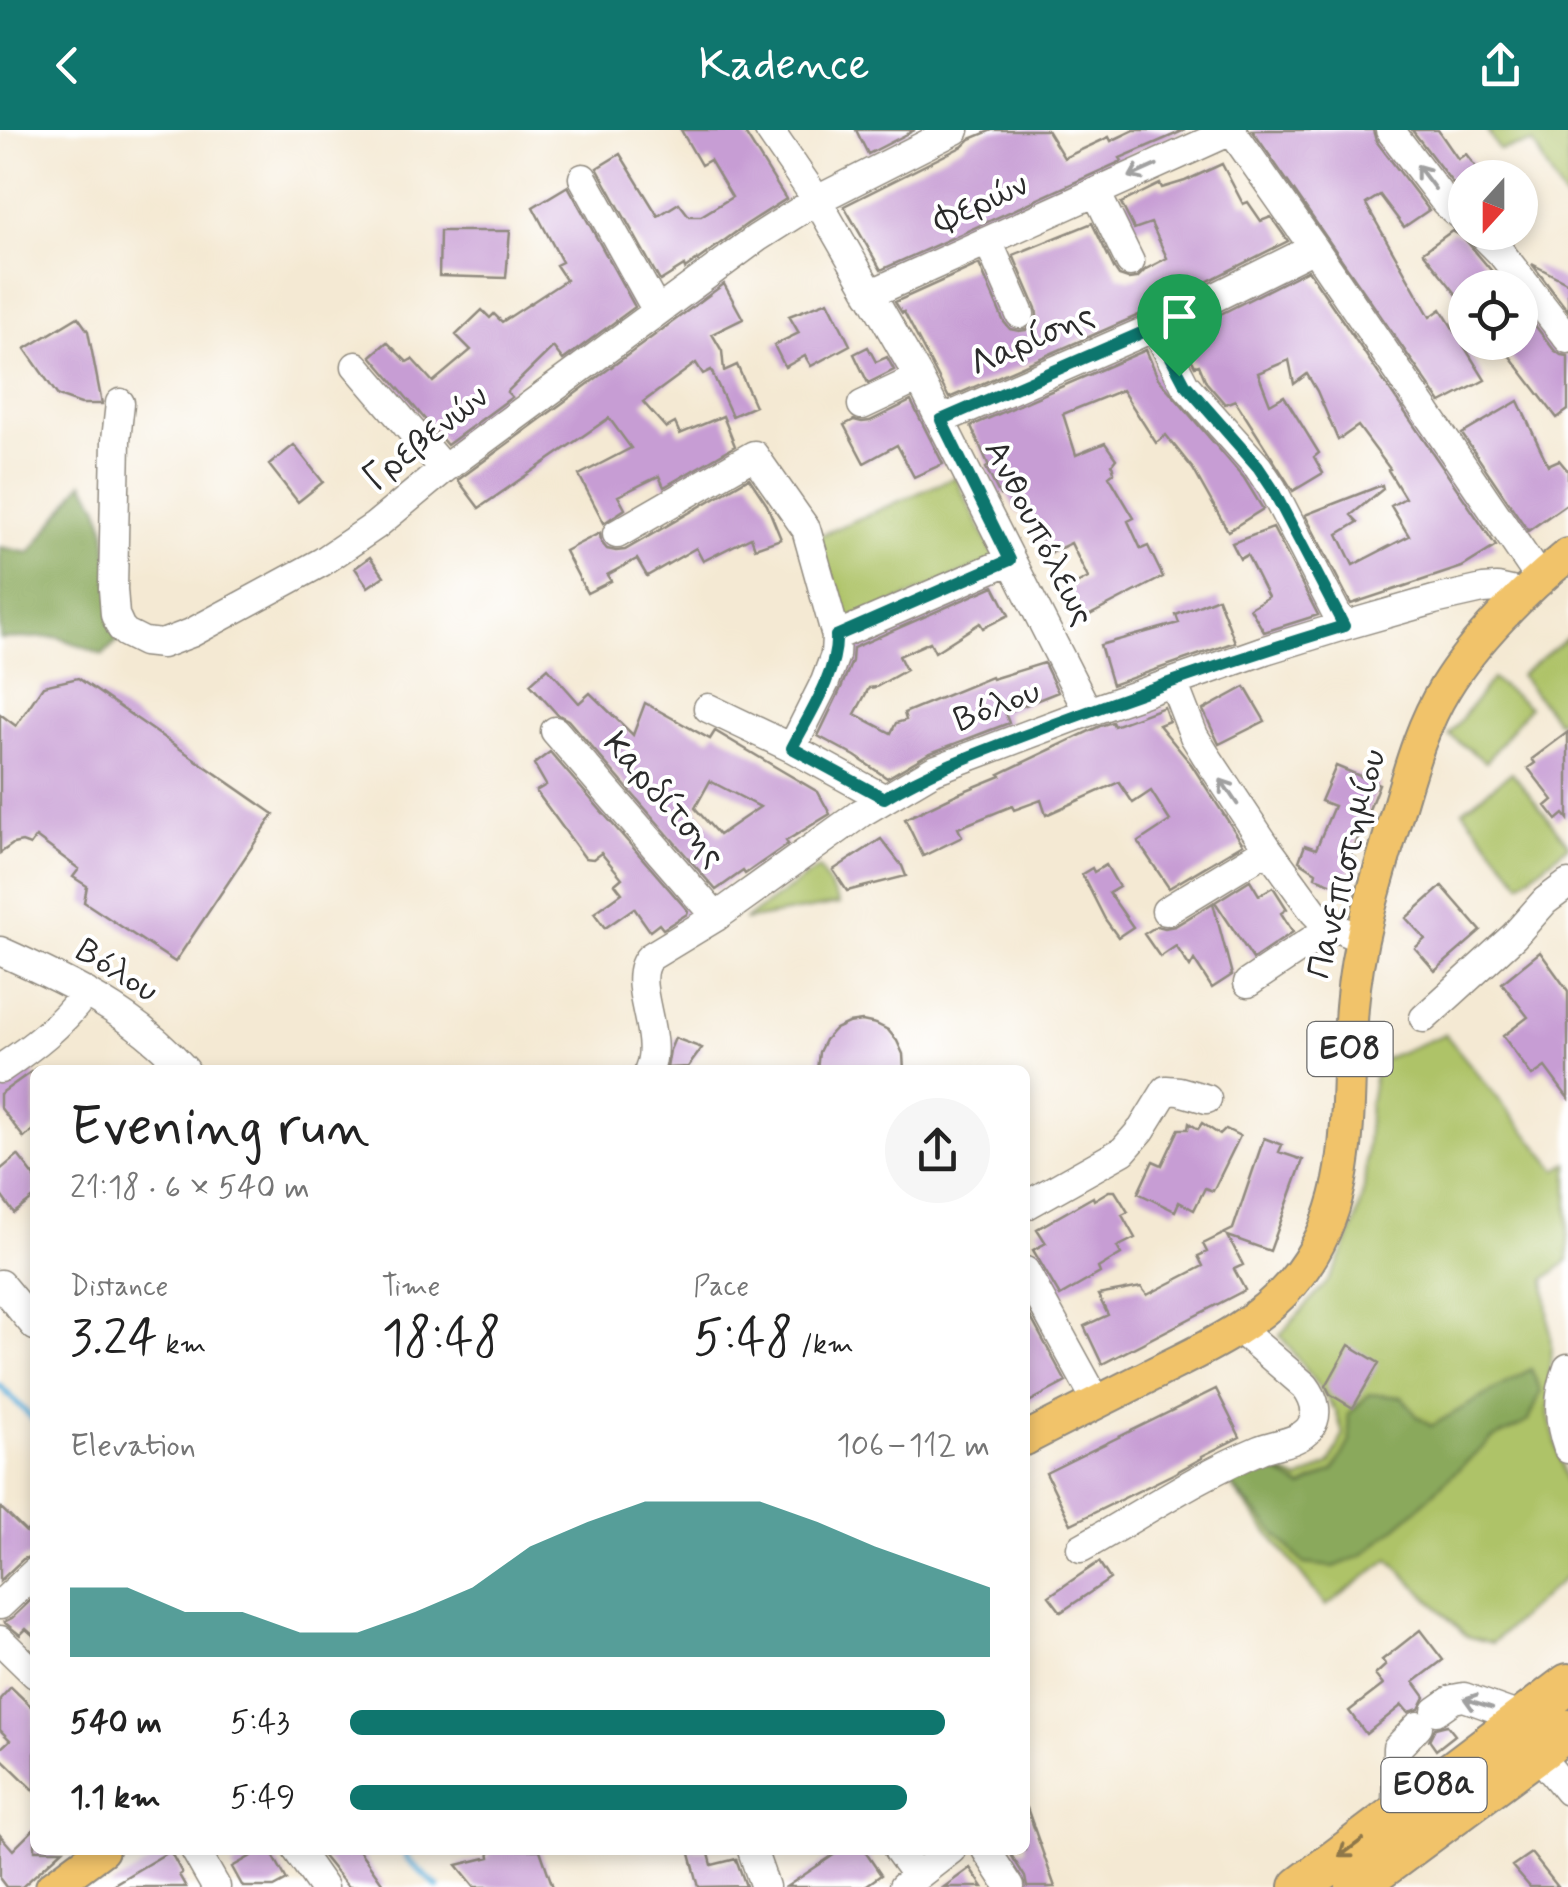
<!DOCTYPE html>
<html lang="en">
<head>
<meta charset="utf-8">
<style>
  body { margin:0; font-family:Mynerve,sans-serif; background:#f6f6f6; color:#222; height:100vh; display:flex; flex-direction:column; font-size:38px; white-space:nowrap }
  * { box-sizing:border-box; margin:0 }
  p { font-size:32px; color:#767676 }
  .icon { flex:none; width:55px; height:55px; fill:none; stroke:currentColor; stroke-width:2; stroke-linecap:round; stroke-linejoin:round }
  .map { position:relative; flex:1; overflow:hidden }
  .sheet { position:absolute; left:30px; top:935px; width:1000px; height:790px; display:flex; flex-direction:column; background:#fff; border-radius:15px; box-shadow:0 5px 15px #0003 }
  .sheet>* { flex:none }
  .needle { width:65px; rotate:201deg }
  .buttons { position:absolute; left:1448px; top:30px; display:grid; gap:20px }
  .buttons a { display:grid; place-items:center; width:90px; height:90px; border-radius:50%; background:#fff; box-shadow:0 5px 15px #0003; font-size:50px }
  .pin { position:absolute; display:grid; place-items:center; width:85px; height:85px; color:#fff; margin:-102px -42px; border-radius:50% 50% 50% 0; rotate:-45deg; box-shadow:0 0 10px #0007 }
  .pin .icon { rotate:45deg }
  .round { display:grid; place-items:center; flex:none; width:105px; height:105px; border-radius:52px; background:#f6f6f6 }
  .headline { display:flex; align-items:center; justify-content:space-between; height:170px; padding:0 40px }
  h1 { font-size:55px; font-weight:600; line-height:75px }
  .metrics { display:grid; grid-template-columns:repeat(3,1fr); gap:15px; height:170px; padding:10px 40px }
  .metrics div { display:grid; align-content:center }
  .metrics b { font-size:50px; font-weight:600 }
  .metrics small { font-size:28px; font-weight:400 }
  .metrics p { font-size:28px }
  .chart { height:280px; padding:20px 40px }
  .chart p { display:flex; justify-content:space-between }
  .chart svg { width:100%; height:180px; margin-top:10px; fill:#0f766e; opacity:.7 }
  ul { padding:0 40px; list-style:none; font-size:32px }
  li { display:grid; grid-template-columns:160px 120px 1fr; align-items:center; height:75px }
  li i { height:25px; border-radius:12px; background:#0f766e }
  header { display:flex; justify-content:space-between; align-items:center; height:130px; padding:0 40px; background:#0f766e; color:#fff; font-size:45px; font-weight:600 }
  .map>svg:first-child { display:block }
  .green { fill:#aec367; stroke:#6c7749; stroke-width:2.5 }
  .forest { fill:#8aa95c; stroke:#5a6a44; stroke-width:2.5 }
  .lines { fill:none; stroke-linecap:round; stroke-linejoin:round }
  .stream { stroke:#60b0da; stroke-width:6 }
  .building { fill:#c79dd4; fill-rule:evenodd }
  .minor-casing { stroke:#908a7f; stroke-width:31 }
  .major-casing { stroke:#908a7f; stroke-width:36 }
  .highway-casing { stroke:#908a7f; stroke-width:44 }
  .minor { stroke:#fff; stroke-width:28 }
  .major { stroke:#f1c36a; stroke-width:32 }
  .highway { stroke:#f1c36a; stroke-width:40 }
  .oneway { stroke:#a0a0a0 }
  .oneway2 { stroke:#8e774a }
  .route-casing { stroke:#fff; stroke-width:20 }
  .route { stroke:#0f766e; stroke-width:12 }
  .labels { text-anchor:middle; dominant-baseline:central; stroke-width:8; stroke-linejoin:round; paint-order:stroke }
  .shield { fill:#fff; stroke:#6b6b6b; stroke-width:2.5 }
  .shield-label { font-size:32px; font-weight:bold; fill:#2b2b2b }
  .street-label { font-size:35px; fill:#2b2b2b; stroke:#fff }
</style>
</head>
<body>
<header><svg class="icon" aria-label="back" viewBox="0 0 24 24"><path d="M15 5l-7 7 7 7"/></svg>Kadence<svg class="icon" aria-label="share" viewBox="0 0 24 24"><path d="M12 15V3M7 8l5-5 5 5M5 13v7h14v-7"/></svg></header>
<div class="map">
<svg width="1568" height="1757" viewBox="0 0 1568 1757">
  <rect width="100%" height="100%" fill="#fff"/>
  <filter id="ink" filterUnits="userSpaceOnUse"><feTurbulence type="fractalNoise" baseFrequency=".01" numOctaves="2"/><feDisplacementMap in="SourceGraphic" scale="20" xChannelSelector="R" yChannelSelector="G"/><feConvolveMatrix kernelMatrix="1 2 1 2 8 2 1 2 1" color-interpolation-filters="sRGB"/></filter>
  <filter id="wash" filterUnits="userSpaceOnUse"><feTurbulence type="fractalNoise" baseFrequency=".0048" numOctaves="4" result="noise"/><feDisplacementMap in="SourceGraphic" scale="40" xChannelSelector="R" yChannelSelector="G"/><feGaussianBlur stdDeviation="2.25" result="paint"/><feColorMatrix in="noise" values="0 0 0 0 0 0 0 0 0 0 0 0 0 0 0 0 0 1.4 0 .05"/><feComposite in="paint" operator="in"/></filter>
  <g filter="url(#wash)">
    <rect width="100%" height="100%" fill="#f4e9d3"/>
    <!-- green -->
    <path class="green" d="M1487,0h81v76l-35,-63 -34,7z
      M955,347l41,82 -155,67 -27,-88z
      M1568,507v77l-10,8 -38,-47z
      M1492,549l37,28 -43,55 -37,-27z
      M1512,642l56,72v2l-47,37 -58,-73z
      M819,738l20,36 -95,16z
      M1445,904l112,136 11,-7v98l-23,18 6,65 -2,72 19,72v87l-76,68 -26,-7 -77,-77 -63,47 -102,-129 33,-15 42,18 31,-16 13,-29 -7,-24 -56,-76 48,-54 9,-15 18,-42 9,-36 6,-86 6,-34 10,-10z"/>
    <!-- forest -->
    <path class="forest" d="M83,352l15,23 7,23 12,113 -14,14 -45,-18 -58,2v-92l30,6z
      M1531,1239l10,22 -12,30 -37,18 -50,45 -30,30 -50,42 -28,11 -30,-3 -80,-87 37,-14 41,24 32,-17 16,-29 -2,-25 21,-22 33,3 15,19 14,10z"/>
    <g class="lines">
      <!-- stream -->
      <path class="stream" d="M0,1256l35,35
        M404,1720l3,9 31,28"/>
    </g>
    <g id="blocks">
      <!-- building -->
      <path class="building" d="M681,0h62l43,69 -39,25 -62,45 -1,-3 -24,15 -63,-113 23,-14 38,62 21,-13 10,13h12l31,-19 -22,-37 -9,5z
        M856,0h59l-47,24z
        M992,0h55l17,28 45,-21 2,4 23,-11h51l-65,28 2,3 -241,109 -37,-64 119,-60 7,-7z
        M1252,0h121l3,11 53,69 -25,17 -24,-32 -14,9 64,113 11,-8 44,71 -44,23z
        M1412,0h26l20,29 8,-5 12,16 -23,16z
        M1222,34l21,40 5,-2 13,19 10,-4 17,24 -140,70 -199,87 -45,-86 -2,1 -7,-11 84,-38 25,58 6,7 9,2 7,-1 9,-6 2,-9 -1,-7 -23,-53 79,-32 23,47 4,6 9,3 9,-1 9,-9 21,-11 -16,-35 -17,6 -13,-26 39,-19 2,4 23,-7z
        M568,56l67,121 -72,53 -10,-13 -46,45 5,5 -65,48 -76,-89 16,-14 20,20 5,-3 21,23 38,-32 -15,-15 26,-25 8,8 4,-4 8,8 64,-42 -10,-15 6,-3 -29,-55z
        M440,101h70l-4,47 -67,-2z
        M1452,101l11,6 43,51h-41v17l-42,-53z
        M1532,134l36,19v28z
        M1308,140l188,276 -34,21 -111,37 -46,-89 77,-30 1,4 -32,26 7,7 -20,12 15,31 56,-29 -18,-30 14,-8 -17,-28 2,-1 -32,-43 -20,14 -21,-49 -10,-17 -13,10 -5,-24 -31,13 12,31 14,-8 35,57 -5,4 9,16 -30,18 -58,-91 -10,4 -19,-22 -7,-17 -4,1 -16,-31z
        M724,154l19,35 -31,15 10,17 2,20 13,-6 18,41 -23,10 -21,-46 -8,4 -7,-11 -53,39 23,26 9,-5 5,11 43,-18 12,30 -71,41 -5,-11 -41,20 7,13 -21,14 -25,-48 52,-27 -22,-30 -130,90 -21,-28z
        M828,171l22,44 -39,21 -6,-10 -20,11 -11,-22 25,-12 -10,-17z
        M1520,176l34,44 7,5 7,1v54l-11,8 -58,-76h21z
        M78,187l10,14 14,73h-21l-23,-8 -33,-47z
        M868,217l8,15 11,-5 7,13 -26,13 -14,-29z
        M1146,220l12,28 86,100 19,31 -35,22 -35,-62 -27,-34 -10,8 -34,-53 -59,24 13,41 29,-12 11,16 -4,5 2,8 -5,4 25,42 -6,3 13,28 7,-3 15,31 -83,43 -13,-31 21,-11 -17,-35 -23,11 -22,-44 -8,4 -12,-22 -6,3 -14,-27 3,-2 -18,-40z
        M911,271l32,63 -29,13 -17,-32 -33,18 -20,-38 10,-5 8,2 8,-1z
        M1518,271l30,64 11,-5 9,11v32l-40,28 -66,-97z
        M294,315l29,37 -25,20 -29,-37z
        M749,348l18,27 14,34 -26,9 -4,-11 -48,24 -7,-13 -49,28 -10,-17 -30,16 4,6 -24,12 -22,-42 35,-18 1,9 6,7 9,2 9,-1z
        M1273,398l45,87 -54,17 -14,-24 18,-11 -21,-42 -7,4 -8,-16z
        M370,427l14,19 -16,11 -13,-19z
        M994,456l15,29 -26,13 -3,-5 -45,29 -5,-10 -31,14 7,14 -30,17 -7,1 -14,26 36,19 5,-10 10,-3 -2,-7 87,-36 1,2 52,-16 14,29 -53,21 4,10 -81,31 -41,24 -32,-22 -37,-20 23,-48 11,-27 1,-13z
        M1218,468l17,44 -123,43 -12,-40 79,-22 -3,-8z
        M548,538l31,35 11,-10 43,42 12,-32 65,36 5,-8 64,38 39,23 12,22 -44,27 2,3 -43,30 -2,-3 -27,19 -148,-170 -11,-6 -27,-30zM710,651l50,26 -41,28 -24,-27z
        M78,548l196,136 -99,148 -91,-60 3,-16 -14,-9 6,-8 -43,-32 -6,8 -8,-3 -9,2 -13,9v-139l16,12 27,-40z
        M1245,557l20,34 -46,23 -16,-34z
        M1164,577l5,14 -10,4 32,39 52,80 -74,44 -31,-46 32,-21 -19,-30 -18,12 -14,-21 -73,33 -5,-15 -27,10 -2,-4 -54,22 4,9 -39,19 -18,-37 52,-25 44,-18 -2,-2 101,-48 12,-4 2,4z
        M1568,602v87l-4,-5 -7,6 -11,-14 7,-6 -25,-32 7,-5 -3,-4z
        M550,622l138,159 -1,3 -24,15 -4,-5 -9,7 -16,-23 -29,20 -11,-15 28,-20 -7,-9 7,-6 -21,-25 -8,6 -8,-1 -49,-67 10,-6 -12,-21z
        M1336,636l43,18 -28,72 4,2 -12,30 -28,-11 1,-5 -17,-11 6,-16 11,4 18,-43 -13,-5z
        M881,709l21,27 4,10 -59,15 -14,-21z
        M1106,735l13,22 -10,6 24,34 -15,10 -13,-18 -23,-45 10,-6 2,4z
        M1250,750l9,15 14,-8 14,22 -6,4 12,19 -40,27 -38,-57z
        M1442,756l39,45 -46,40 -20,-23 10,-9 -19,-21z
        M1213,773l19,72 -20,13 -18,-28 -4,7 -14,-21 -16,11 -16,-23 13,-8 8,2 10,-2z
        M1540,822l28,39v107l-23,-31 -13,9 -29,-40 25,-19 -26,-34z
        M862,891l14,3 12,6 9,11 6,13 1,16h-87l2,-18 6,-12 10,-11 13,-6z
        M675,908l27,10 -14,19 -21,1 3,-18z
        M35,939v59l-11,10 -24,-31v-13z
        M1189,993l9,6 4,-6 18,12 6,-6 14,7 -27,55 -8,-3 -11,22 -15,-8 -4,9 -37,-18 15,-32 9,4 17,-36h9z
        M1264,1008l18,7 -3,7 24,8 -33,91 -42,-15 15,29 -9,4 11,21 -143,74 -18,-38 24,-11 -10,-20 43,-8 6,8 56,-29 -5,-10 9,-4 -4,-8 30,-15z
        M18,1025l17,22v20l-21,16 -14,-19v-24z
        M1109,1061h6l13,21 -6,3 13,23 -18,9 4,7 -23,14 2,5 -40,23 -27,-46 13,-7 -9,-14 56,-32 1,3z
        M1025,1177l41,75 -41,22z
        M1349,1215l30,18 -26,45 -23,-14 -4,-8z
        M1216,1259l24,48 -38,19v2l-29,16 -102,50 -25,-51z
        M0,1377l26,25 9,-9v32l-12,4 -23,22z
        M1099,1432l11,17 -49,33 -12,-16z
        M35,1466v41l-9,-8 -6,6 -16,-13 8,-4z
        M1420,1500l23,30 -29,22 11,15 -6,12 -11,3 -6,-7 -36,29 -17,-23 34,-26 -8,-10 11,-10 -4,-5z
        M11,1557l24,23v81l-35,-34v-8l10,-9 -10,-10v-31z
        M1447,1595l8,10 -19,15 -7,-10 6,-12z
        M1027,1678l28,79h-28l-2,-10 -17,-27h17v-41z
        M35,1698v22h28l-41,37h-16l-6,-8v-44l13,15z
        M262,1720h8l17,30 -13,7h-31l-11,-20z
        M318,1720h41l26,37h-37z
        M489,1720h51l13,37h-78l-18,-22 33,-8z
        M689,1720h19l4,15 24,-6 10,27 -47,1z
        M841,1720h23l17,25 -17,12h-78z
        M170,1721l12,22 -3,2 7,12h-77z
        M1531,1723l27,34h-28l-18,-21z
        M970,1738l13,19h-39z"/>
    </g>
  </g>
  <g filter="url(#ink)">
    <use href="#blocks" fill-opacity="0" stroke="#908a7f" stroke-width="2.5"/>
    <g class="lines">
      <!-- minor casing -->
      <g class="minor-casing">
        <path id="minor" d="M769,0l48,70 102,178 169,334
          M1231,0l83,118 226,331
          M1390,0l55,72 20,18
          M583,48l74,133
          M1096,62l34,70
          M1480,102l21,21 67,86
          M988,111l32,73
          M870,164l361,-163
          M1155,197l30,58 73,82 14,21 71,138
          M356,236l88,103
          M120,273l-4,37 -3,149 2,26 6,13 5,5 18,9 18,2 29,-11 131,-71 53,-36 69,-57 313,-231 60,-38 138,-70
          M862,275l57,-27
          M941,290l214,-93 159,-79
          M617,404l137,-79 52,74 30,107 -1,19 -10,27 -33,66
          M836,506l175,-76
          M1173,552l21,54 11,18 63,95 46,63 11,11 37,16
          M708,578l84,40 91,50
          M555,601l161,186
          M1166,781l102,-62
          M0,821c67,30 135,62 185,119
          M1248,853l84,-56
          M1424,888l90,-82 31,-35 23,-17
          M0,939c33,-22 62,-44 86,-77
          M649,940c15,-36 -22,-90 1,-113l66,-40 145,-104 73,-43 154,-58 177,-62 78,-24 91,-26 49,-11 14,-1 27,6
          M1025,1076l98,-55 19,-22 24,-39 13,1 28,8
          M1025,1141l72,131
          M0,1154l35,42
          M1568,1238c-11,29 -10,53 0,81
          M1081,1418c59,-33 116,-72 178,-98 16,-7 39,-7 50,-21 11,-14 6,-30 -4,-43l-66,-57
          M0,1475l35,-33
          M0,1510l35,34
          M1436,1581l17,-12 11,-2 59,21
          M1537,1623l31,38
          M1396,1684l1,-66 21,-22
          M195,1720l21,37
          M297,1720l26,37
          M752,1720l13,37
          M898,1720l19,26
          M986,1720l24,37
          M903,1757l48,-37"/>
      </g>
      <!-- major casing -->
      <g class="major-casing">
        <path id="major" d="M1025,1309c42,-22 85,-43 128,-65 50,-25 102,-48 139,-91 68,-80 52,-179 60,-276 5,-66 25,-128 44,-191 13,-43 25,-89 49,-128 28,-46 80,-99 123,-133
          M52,1757l50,-37"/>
      </g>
      <!-- highway casing -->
      <g class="highway-casing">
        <path id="highway" d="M1300,1757l268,-203
          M1356,1757l212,-157"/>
      </g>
      <!-- minor -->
      <use href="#minor" class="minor"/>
      <!-- major -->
      <use href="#major" class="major"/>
      <!-- highway -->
      <use href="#highway" class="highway"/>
    </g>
    <!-- one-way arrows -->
    <defs><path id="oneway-shaft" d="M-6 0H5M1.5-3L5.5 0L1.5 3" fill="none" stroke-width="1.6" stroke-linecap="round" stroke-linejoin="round" transform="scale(2.5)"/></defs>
    <g class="oneway">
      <use href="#oneway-shaft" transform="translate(1143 41) rotate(156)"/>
      <use href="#oneway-shaft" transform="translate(1426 47) rotate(-127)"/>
      <use href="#oneway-shaft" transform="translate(1229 662) rotate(-124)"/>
      <use href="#oneway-shaft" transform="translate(1478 1573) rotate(-162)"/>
    </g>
    <use class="oneway2" href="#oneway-shaft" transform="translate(1351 1718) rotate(143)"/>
  </g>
  <g class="lines" filter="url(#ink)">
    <!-- route casing -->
    <g class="route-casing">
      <path id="route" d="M1155,197l30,57 73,83 14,21 72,138c-99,30 -196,63 -292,99 -57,22 -115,41 -168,73l-92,-50c16,-31 46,-76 44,-112l174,-76 -69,-140z"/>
    </g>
    <!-- route -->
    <use href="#route" class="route"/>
  </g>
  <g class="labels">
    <!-- shield labels -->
    <g class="shield">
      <rect x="1307.5" y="892" width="85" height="54" rx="8"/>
      <rect x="1381.5" y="1628" width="105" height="54" rx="8"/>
    </g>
    <g class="shield-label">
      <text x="1350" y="919">ΕΟ8</text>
      <text x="1434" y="1655">ΕΟ8α</text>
    </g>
    <!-- street labels -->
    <g class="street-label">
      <text transform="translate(981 73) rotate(-24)">Φερών</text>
      <text transform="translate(1032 210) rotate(-24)">Λαρίσης</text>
      <text transform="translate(426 308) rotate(-38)">Γρεβενών</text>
      <text transform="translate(1039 403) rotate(63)">Ανθουπόλεως</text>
      <text transform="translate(997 576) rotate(-21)">Βόλου</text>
      <text transform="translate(664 670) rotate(49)">Καρδίτσης</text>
      <text transform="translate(1347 734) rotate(-76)">Πανεπιστημίου</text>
      <text transform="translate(117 841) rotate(32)">Βόλου</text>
    </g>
  </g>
</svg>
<div class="buttons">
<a><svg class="needle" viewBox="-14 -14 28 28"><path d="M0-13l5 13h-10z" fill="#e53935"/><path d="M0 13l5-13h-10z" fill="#767676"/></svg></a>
<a><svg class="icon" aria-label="locate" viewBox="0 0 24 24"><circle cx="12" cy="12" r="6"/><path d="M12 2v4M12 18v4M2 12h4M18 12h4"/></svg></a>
</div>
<div class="pin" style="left:1179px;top:246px;background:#1e9e55"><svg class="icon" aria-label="arrive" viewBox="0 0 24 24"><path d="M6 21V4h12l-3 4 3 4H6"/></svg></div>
<section class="sheet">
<div class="headline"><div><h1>Evening run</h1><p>21:18 · 6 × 540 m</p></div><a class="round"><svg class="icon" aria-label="share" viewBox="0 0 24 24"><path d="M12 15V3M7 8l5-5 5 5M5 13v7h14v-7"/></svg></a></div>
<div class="metrics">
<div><p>Distance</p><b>3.24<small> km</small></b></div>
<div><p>Time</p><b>18:48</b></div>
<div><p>Pace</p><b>5:48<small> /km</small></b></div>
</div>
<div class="chart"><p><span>Elevation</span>106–112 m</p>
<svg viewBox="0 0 160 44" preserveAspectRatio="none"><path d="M0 44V27L10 27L20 33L30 33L40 38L50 38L60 33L70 27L80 17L90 11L100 6L110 6L120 6L130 11L140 17L150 22L160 27V44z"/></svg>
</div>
<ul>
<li><b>540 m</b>5:43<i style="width:93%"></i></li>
<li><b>1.1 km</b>5:49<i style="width:87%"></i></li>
</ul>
</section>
</div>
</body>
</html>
